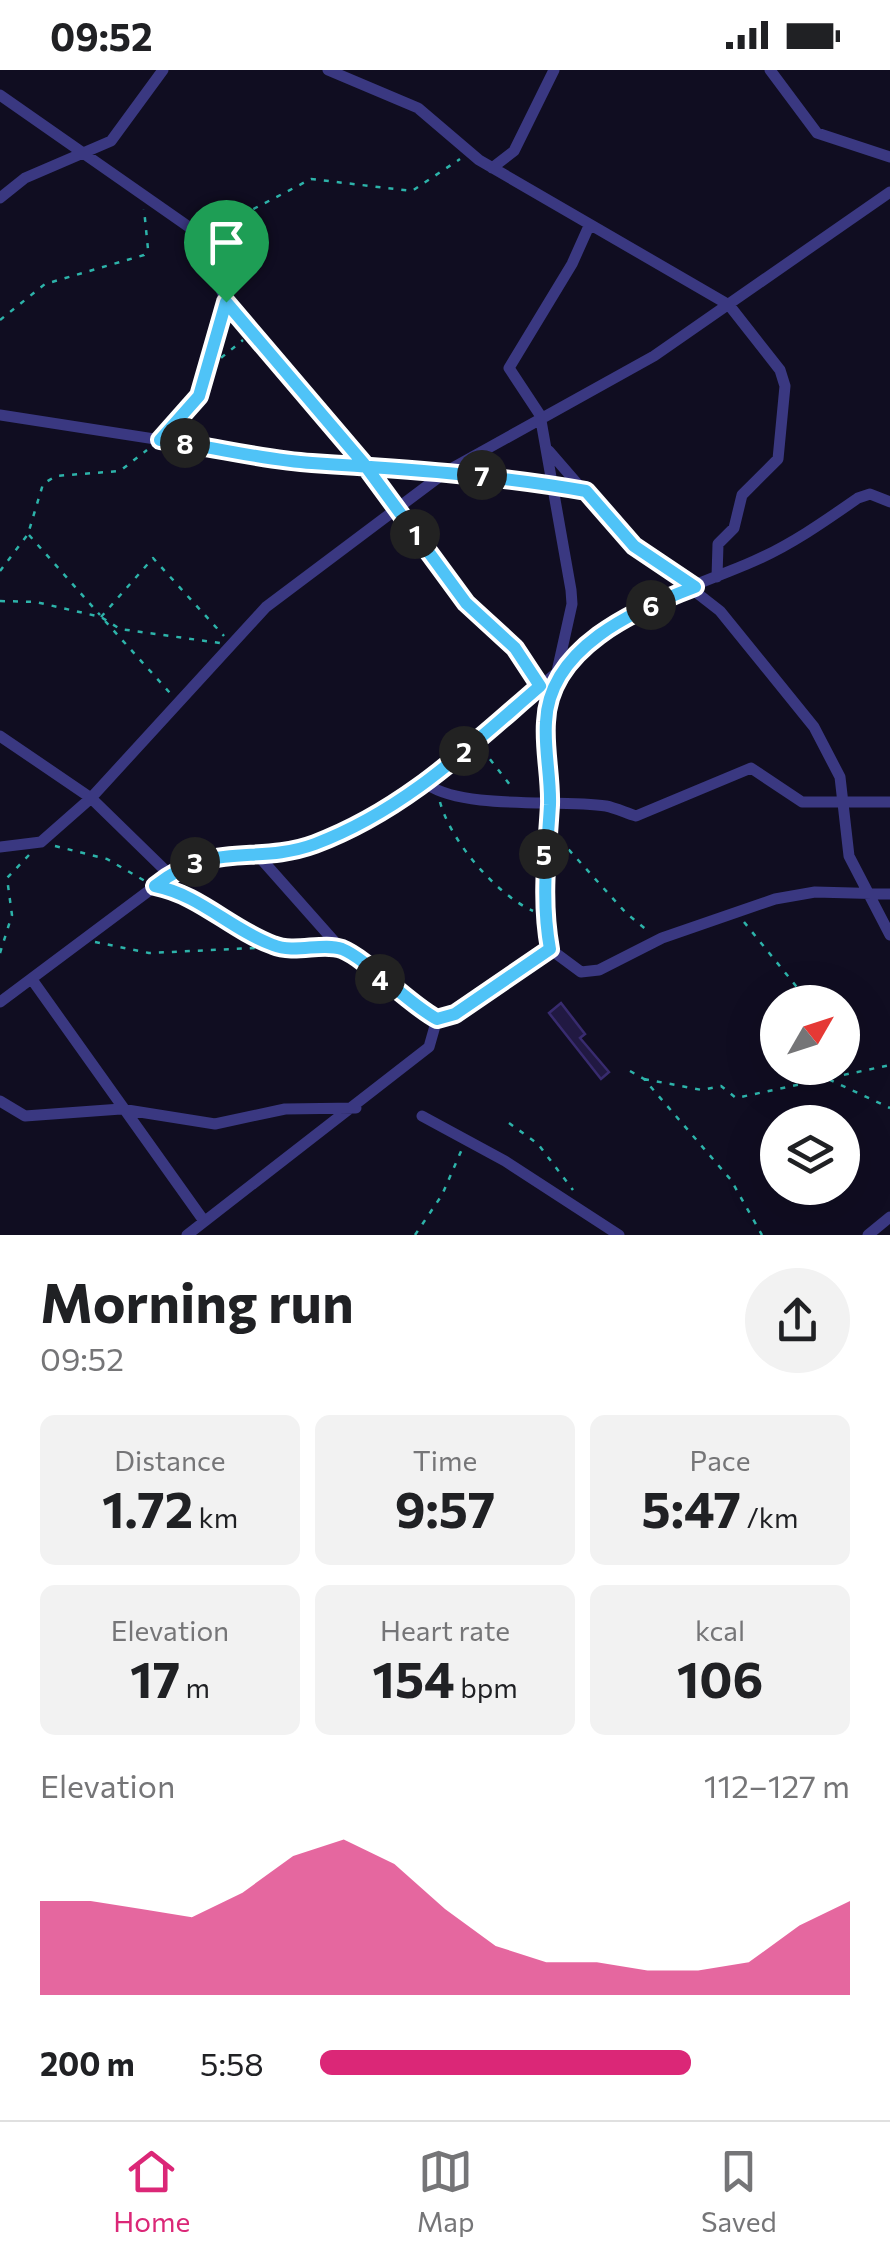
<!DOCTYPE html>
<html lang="en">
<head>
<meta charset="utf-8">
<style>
  body { margin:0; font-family:Commissioner,sans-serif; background:#f2f2f2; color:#202124; height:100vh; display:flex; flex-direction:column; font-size:38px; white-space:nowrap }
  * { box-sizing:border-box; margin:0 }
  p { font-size:32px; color:#757577 }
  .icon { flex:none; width:55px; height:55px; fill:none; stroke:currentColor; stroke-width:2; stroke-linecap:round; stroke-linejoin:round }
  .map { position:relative; height:1165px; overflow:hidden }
  .details { display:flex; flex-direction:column; background:#fff; flex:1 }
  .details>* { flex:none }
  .needle { width:65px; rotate:51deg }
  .tools { position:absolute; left:760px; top:915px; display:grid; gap:20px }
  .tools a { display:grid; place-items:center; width:100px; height:100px; border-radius:50%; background:#fff; box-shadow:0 10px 40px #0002; font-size:50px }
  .pin { position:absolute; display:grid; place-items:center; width:85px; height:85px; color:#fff; margin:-102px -42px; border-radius:50% 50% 50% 0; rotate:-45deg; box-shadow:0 0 10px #0007 }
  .pin .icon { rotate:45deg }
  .km { position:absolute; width:50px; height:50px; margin:-25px; border-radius:50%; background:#222; color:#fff; font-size:28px; line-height:50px; text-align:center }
  .round { display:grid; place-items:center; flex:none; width:105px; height:105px; border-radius:52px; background:#f2f2f2 }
  .headline { display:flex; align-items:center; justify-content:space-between; height:170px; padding:0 40px }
  h1 { font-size:55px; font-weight:700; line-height:75px }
  .stats { display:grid; grid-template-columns:repeat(3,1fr); gap:15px; height:170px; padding:10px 40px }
  .stats div { display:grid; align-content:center; border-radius:15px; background:#f2f2f2; text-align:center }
  .stats b { font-size:50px; font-weight:700 }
  .stats small { font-size:28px; font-weight:400 }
  .stats p { font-size:28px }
  .chart { height:280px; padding:20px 40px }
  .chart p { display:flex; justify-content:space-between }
  .chart svg { width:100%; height:180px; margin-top:10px; fill:#db2777; opacity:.7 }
  ul { padding:0 40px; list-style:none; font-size:32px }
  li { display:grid; grid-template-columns:160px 120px 1fr; align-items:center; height:75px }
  li i { height:25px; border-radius:12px; background:#db2777 }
  .status { display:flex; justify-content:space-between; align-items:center; height:70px; padding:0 50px; background:#fff; direction:ltr }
  .status svg { height:28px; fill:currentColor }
  .tabs { display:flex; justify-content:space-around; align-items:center; height:140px; border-top:2px solid #e0e0e0; background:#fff; font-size:28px; color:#757577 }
  .tabs a { display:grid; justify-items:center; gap:5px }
  .tabs .on { color:#db2777 }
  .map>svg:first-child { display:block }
  .building { fill:#211942; stroke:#382b6f; stroke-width:2.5 }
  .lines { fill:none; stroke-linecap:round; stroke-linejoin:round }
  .path { stroke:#2db3aa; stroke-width:2.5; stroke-dasharray:5 8; stroke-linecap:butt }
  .minor { stroke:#3a3881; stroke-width:11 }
  .route-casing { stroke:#fff; stroke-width:20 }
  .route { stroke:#4fc3f7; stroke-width:12 }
</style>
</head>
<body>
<div class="status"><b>09:52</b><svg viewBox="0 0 49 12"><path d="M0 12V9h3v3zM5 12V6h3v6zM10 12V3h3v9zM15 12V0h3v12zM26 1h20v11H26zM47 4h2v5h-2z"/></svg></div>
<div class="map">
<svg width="890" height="1165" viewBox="0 0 890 1165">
  <rect width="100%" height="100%" fill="#100d21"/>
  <!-- building -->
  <path class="building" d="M561,933l24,31 -5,4 29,34 -8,7 -52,-66z"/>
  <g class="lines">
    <!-- path -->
    <path class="path" d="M211,169l29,-23 71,-37 101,12 48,-32
      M0,250l45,-36 99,-29 4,-6 -4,-40
      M211,296l32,-26
      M168,361l31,-35 24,-81
      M29,465l71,80
      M0,501l28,-37 15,-50 13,-8 64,-5 27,-21
      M0,531l36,1 65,15 19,12 100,14
      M101,547l52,-59 71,78
      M105,551l65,72
      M482,679l32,41
      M440,732c11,40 56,92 93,109
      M560,770l66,73 22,18
      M55,776l52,13 38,22
      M171,820c25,5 42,24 63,37 28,19 60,24 93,22
      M744,852l65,80
      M95,872l54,11 127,-6
      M0,883l12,-38 -5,-37 22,-23
      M824,998l4,11 62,29
      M630,1001l14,8 87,101 31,55
      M644,1009l58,11 19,-4 15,12 154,-33
      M509,1053l29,21 35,46
      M415,1165l27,-40 20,-46"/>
    <!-- minor -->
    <path class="minor" d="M328,0l90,38 61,52 250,145 51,65 5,16 -7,73 -36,36 -8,33 -16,16 -1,33
      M770,0l47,63 73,24
      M0,25l199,139 27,68 138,162 102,139 64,63 10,20
      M492,98l22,-17 40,-81
      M0,128l25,-20 86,-37 52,-71
      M589,156l-17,38 -63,104 31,47 31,175 1,14 -26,117 4,84 -6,110 6,34 31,23 18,-2 63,-32 113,-39 40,-7 75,2
      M0,345l309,48 138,8 138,20
      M549,381l71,82 100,78 94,116 26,50 9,79 41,79
      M0,666l91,62 79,77
      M428,715c38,25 132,14 178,21 10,2 20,7 30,10l115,-48 51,34h88
      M0,777l41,-5 50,-44 175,-191 181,-136 207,-115 236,-164
      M255,782l86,97 96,70 18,-5 95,-65
      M33,911l171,240
      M0,932l170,-127c62,-31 118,-17 182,-46 99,-47 171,-135 258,-200 42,-31 96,-47 144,-68 37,-16 71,-40 104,-63l12,-4 20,8
      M0,1031l25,15 96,-7 94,15 70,-15 71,-1
      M422,1046l83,45 114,74
      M187,1165l242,-188 8,-28
      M868,1165l22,-18"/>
  </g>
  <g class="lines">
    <!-- route casing -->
    <g class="route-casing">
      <path id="route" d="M226,232l138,162 102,139 49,45 25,38c-71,61 -135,124 -225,158 -60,22 -100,-5 -160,42 45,9 75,43 118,59 22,9 49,-3 69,4 25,10 65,54 95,70l18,-5 95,-65c-9,-49 -3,-94 0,-144 1,-27 -6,-56 -4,-83 3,-74 88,-112 149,-135l-61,-41 -48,-55c-91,-16 -181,-22 -274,-28 -50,-3 -101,-17 -152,-23l39,-44 27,-94"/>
    </g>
    <!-- route -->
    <use href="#route" class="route"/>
  </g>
</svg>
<div class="tools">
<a><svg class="needle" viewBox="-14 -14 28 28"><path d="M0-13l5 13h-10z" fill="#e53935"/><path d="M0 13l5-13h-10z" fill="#757577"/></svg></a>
<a><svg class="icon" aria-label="layers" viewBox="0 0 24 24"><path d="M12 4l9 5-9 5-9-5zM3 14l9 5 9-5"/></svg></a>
</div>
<div class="pin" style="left:226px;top:232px;background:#1e9e55"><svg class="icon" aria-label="arrive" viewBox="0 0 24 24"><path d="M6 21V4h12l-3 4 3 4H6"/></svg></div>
<b class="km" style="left:415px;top:464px">1</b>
<b class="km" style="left:464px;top:681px">2</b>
<b class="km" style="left:195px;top:792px">3</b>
<b class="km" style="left:380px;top:909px">4</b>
<b class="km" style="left:544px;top:784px">5</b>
<b class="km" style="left:651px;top:535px">6</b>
<b class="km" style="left:482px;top:405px">7</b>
<b class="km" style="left:185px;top:373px">8</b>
</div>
<section class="details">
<div class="headline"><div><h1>Morning run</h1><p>09:52</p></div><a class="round"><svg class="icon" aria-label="share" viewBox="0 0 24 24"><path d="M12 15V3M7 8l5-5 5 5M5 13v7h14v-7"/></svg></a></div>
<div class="stats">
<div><p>Distance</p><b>1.72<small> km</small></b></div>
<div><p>Time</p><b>9:57</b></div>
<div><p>Pace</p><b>5:47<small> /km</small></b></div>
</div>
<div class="stats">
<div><p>Elevation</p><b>17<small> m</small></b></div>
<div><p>Heart rate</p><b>154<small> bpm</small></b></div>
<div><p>kcal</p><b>106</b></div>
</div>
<div class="chart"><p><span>Elevation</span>112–127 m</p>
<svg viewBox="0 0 160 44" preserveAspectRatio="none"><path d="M0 44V21L10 21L20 23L30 25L40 19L50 10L60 6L70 12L80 23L90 32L100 36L110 36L120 38L130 38L140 36L150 27L160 21V44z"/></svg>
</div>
<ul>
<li><b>200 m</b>5:58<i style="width:70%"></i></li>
</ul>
</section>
<nav class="tabs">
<a class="on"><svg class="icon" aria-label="home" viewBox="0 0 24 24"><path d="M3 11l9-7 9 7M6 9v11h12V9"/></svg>Home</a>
<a><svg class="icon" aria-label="map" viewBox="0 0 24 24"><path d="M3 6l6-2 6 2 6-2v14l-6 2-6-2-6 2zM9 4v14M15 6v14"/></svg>Map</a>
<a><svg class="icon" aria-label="saved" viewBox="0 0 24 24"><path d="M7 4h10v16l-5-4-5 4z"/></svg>Saved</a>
</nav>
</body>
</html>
